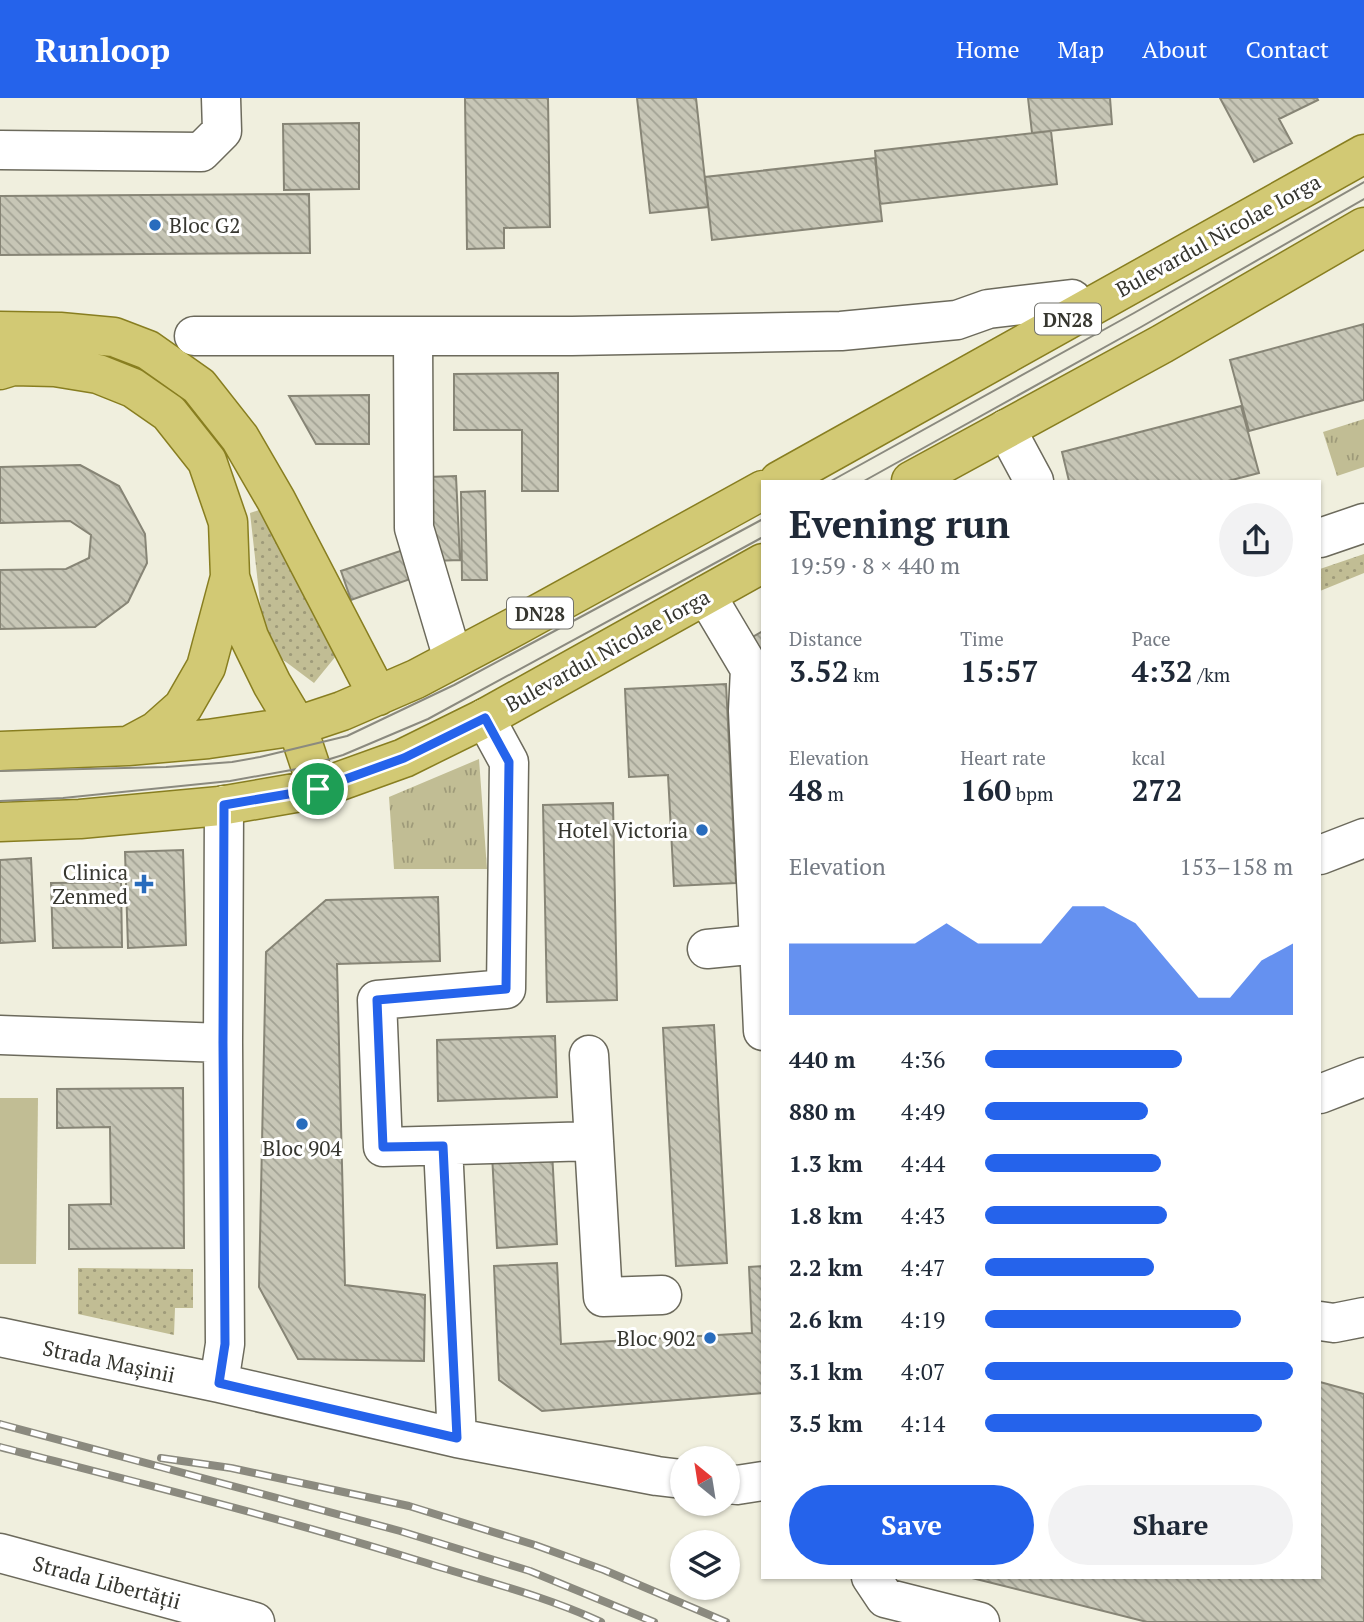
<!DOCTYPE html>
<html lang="en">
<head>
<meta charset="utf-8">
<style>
  body { margin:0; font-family:"PT Serif",serif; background:#f2f2f3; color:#1f2937; height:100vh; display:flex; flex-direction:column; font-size:26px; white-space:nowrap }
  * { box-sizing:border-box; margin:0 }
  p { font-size:23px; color:#747a83 }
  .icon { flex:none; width:38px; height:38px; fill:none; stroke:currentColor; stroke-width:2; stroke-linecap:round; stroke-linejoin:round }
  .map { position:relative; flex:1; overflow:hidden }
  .drawer { position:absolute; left:761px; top:382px; width:560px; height:1099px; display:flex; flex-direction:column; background:#fff; border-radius:0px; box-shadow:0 2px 5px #0004 }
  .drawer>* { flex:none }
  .needle { width:46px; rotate:330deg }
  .controls { position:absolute; left:670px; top:1348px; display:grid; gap:14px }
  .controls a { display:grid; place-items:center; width:70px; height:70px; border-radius:50%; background:#fff; box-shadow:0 2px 5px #0004; font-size:35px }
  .pin { position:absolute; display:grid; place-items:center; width:60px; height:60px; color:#fff; margin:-30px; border:4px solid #fff; border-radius:50%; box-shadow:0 2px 7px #0007 }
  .round { display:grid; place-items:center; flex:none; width:74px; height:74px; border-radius:37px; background:#f2f2f3 }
  .overview { display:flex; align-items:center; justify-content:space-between; height:119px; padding:0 28px }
  h1 { font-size:38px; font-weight:800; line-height:52px }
  .figures { display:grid; grid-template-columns:repeat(3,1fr); gap:10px; height:119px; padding:7px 28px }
  .figures div { display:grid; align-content:center }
  .figures b { font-size:30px; font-weight:800 }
  .figures small { font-size:19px; font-weight:400 }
  .figures p { font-size:19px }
  .chart { height:196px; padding:14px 28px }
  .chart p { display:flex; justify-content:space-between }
  .chart svg { width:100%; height:126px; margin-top:7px; fill:#2563eb; opacity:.7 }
  .button { display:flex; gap:14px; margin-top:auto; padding:14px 28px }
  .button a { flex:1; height:80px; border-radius:42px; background:#2563eb; color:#fff; font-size:28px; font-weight:800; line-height:80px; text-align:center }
  .button a+a { background:#f2f2f3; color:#1f2937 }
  ul { padding:0 28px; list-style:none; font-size:23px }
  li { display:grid; grid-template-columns:112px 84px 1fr; align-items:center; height:52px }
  li i { height:18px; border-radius:9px; background:#2563eb }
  header { display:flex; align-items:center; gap:42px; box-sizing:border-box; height:98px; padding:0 35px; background:#2563eb; color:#fff }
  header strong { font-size:33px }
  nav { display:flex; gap:38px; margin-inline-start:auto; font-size:24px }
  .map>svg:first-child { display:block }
  .grass { fill:url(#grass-dots) }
  .park { fill:url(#park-tufts) }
  .pitch { fill:#c1bd94 }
  .building { fill:url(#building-back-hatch); stroke:#878576; stroke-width:2 }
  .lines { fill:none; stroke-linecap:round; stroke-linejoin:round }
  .minor-casing { stroke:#6c6a5c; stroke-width:41 }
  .major-casing { stroke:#887e20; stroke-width:41 }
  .minor { stroke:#fff; stroke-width:38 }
  .major { stroke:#d2c974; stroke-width:38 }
  .tram { stroke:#8b8a7f; stroke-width:2 }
  .rail-casing { stroke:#8b8a7f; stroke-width:8 }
  .rail { stroke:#fff; stroke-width:5; stroke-dasharray:16; stroke-linecap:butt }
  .route-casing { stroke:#fff; stroke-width:14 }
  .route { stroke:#2563eb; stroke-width:9 }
  .poi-dot { fill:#286cbd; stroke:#fff; stroke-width:2.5 }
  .labels { text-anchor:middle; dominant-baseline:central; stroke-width:6; stroke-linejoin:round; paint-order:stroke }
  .shield { fill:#fff; stroke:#72726d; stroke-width:2 }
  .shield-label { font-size:19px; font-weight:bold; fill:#36362f }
  .poi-label { font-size:21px; fill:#36362f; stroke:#fff; text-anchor:end }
  .street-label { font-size:21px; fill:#36362f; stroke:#fff }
</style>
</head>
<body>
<header>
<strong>Runloop</strong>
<nav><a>Home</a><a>Map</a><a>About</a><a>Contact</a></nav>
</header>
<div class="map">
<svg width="1364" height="1524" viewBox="0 0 1364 1524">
  <defs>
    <pattern id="grass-dots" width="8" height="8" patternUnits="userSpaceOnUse" patternTransform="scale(1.75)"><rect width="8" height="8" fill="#c1bd94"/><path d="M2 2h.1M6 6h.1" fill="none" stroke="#9e9a79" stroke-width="1.8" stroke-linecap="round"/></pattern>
    <pattern id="park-tufts" width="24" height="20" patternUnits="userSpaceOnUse" patternTransform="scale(1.75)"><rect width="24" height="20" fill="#c1bd94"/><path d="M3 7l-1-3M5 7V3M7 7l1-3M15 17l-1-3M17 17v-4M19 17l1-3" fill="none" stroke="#9e9a79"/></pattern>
    <pattern id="building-back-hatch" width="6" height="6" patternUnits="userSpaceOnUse" patternTransform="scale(1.75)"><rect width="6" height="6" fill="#c7c6b6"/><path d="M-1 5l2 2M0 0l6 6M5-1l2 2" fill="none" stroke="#a2a294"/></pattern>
  </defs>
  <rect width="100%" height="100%" fill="#f0efde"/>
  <!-- grass -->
  <path class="grass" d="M259,412l77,146 -22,27 -32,-24 -19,-31 -13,-115z
    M1364,456v19l-44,18v-22z
    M78,1170l115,1v39h-18l-1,27 -96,-21z"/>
  <!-- park -->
  <path class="park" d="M1364,321v48l-27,9 -14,-44z
    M479,661l8,110h-93l-5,-72z"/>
  <!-- pitch -->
  <path class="pitch" d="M0,1000h38l-2,166h-36z"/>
  <!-- building -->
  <path class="building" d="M465,0h83l2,129 -46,1v20l-37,1z
    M637,0h59l12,109 -58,6z
    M1028,0h82l2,26 -80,9z
    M1220,0h97l1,2 -39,19 13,24 -38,19z
    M359,25v66l-75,1 -1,-66z
    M1051,33l6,53 -177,20 -5,-53z
    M875,60l7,63 -170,19 -7,-63z
    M309,96l1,59 -310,2v-59z
    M1364,226v76l-115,31 -19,-71z
    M558,275v118h-36v-61h-68v-56z
    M369,297v49h-53l-27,-48z
    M1241,308l18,67 -31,8h-159l-7,-29z
    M80,367l39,21 26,48 2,29 -19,39 -33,25 -95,2v-59l66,-1 23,-11 2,-23 -21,-14 -70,2v-56z
    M456,378l4,84 -28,1 -4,-84z
    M485,393l2,89h-25l-1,-88z
    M424,445l9,28 -82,29 -10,-29z
    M763,533v48l-19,-37z
    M726,586l10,199 -62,3 -6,-111 -39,2 -4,-88z
    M613,705l4,197 -70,2 -4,-197z
    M183,752l3,95 -58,3 -3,-96z
    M31,760l4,83 -35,2v-83z
    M121,784l1,65 -69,1 -2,-65z
    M438,799l2,64 -103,3 8,321 80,10 -1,66 -126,-2 -39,-72 7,-335 60,-52z
    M714,927l13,238 -51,3 -13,-238z
    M555,938l2,61 -119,4 -1,-61z
    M183,990l1,160 -115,1v-44l42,-1 -1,-77 -53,1v-39z
    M552,1053l5,93 -60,4 -5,-94z
    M557,1165l4,81 191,-11 -3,-66 14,-1v127l-221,18 -43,-31 -5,-114z
    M1320,1284l44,12v228h-217l-179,-45h352z"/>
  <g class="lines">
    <!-- minor casing -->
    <g class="minor-casing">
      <path id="minor" d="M0,52l201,2 21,-21 -1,-33
        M194,238h378l269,-5 116,-11 31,-11 84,-10 8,13
        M413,238l1,192 39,131
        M1006,331l28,52
        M1320,440l44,-15
        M706,497l44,74 -2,42 11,233 -52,5
        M485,620l24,44 -3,227 -129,11 6,147 211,-6
        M1320,757l44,-17
        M759,846l4,87
        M0,937l223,8
        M589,957l14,242 59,-2
        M1320,996l44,-17
        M443,1048l14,292
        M1320,1223l14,2 30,-6
        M0,1239l219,46 238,55 200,38 25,3
        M219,1285l6,-39 -2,-301 1,-238
        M728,1386l9,1 26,-4
        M0,1455l255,69
        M871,1479l14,21 95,24"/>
    </g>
    <!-- major casing -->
    <g class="major-casing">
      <path id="major" d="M0,233l60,1 54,5 34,13 51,36 41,52 36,62 102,196
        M0,272l13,-4 42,1 43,7 35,14 36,25 38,48 21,61 2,55 19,60 23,47 25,42 21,63
        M779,383l585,-327
        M911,383l251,-137 202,-117
        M130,647l26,-14 27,-24 23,-40 24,-90
        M0,653l128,-5 80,-7 89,-13 45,-15 74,-32 100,-53 247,-136
        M0,724l80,-3 140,-13 98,-17 86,-31 81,-40 278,-155"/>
    </g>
    <!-- minor -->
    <use href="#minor" class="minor"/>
    <!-- major -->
    <use href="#major" class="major"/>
    <!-- tram -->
    <path class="tram" d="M831,383l303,-168 230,-131
      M864,383l277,-154 223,-128
      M0,673l166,-4 66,-5 28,-5 87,-21 107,-51 309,-166
      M0,703l63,-3 167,-17 67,-12 46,-14 85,-36 335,-182"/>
    <!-- rail casing -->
    <g class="rail-casing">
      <path id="rail" d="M0,1326l400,107 130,40 124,51
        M0,1349c140,36 281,71 420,114 60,19 123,34 181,61
        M161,1360l70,10 178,38 126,39 69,25 122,52"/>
    </g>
    <!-- rail -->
    <use href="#rail" class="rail"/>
  </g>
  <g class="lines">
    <!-- route casing -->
    <g class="route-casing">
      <path id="route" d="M485,620l24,44 -3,227 -129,11 6,147 60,-1 14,292 -238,-55 6,-39 -2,-301 1,-238 94,-16 86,-31z"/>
    </g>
    <!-- route -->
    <use href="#route" class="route"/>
  </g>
  <!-- markers -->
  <g class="poi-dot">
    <circle cx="155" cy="127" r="7"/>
    <circle cx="702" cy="732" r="7"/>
    <path d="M140.5 775.5h7v7h7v7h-7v7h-7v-7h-7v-7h7z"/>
    <circle cx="302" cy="1026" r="7"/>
    <circle cx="710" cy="1240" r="7"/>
  </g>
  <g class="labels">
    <!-- shield labels -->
    <g class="shield">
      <rect x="1035" y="205.5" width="66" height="31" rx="5"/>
      <rect x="507" y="499.5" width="66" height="31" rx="5"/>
    </g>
    <g class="shield-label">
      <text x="1068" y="221">DN28</text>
      <text x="540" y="515">DN28</text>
    </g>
    <!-- poi labels -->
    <g class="poi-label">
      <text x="169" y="127" text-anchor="start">Bloc G2</text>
      <text x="688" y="732">Hotel Victoria</text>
      <text x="128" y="774">Clinica<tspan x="128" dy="24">Zenmed</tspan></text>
      <text x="302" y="1050" text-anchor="middle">Bloc 904</text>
      <text x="696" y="1240">Bloc 902</text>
    </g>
    <!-- street labels -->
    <g class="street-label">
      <text transform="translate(1218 137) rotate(-29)">Bulevardul Nicolae Iorga</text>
      <text transform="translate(607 552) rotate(-29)">Bulevardul Nicolae Iorga</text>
      <text transform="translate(109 1263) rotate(12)">Strada Mașinii</text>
      <text transform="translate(107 1484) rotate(15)">Strada Libertății</text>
    </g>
  </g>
</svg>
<div class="controls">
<a><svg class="needle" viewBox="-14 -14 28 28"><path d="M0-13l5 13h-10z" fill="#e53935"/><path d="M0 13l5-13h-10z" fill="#747a83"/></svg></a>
<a><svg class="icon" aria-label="layers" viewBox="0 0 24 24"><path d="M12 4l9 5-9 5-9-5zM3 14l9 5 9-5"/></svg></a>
</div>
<div class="pin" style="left:318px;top:691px;background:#1e9e55"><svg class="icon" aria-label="arrive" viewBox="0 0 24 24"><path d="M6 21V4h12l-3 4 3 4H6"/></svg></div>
<section class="drawer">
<div class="overview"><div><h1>Evening run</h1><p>19:59 · 8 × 440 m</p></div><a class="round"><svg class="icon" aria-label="share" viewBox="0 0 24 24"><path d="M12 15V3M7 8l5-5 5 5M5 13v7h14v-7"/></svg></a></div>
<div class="figures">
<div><p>Distance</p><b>3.52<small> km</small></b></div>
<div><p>Time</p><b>15:57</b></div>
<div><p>Pace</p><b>4:32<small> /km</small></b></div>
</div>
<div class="figures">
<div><p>Elevation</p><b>48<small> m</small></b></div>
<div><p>Heart rate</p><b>160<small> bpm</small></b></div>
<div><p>kcal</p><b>272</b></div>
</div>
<div class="chart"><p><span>Elevation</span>153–158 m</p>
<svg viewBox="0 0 160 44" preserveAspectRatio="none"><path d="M0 44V19L10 19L20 19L30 19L40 19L50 12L60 19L70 19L80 19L90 6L100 6L110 12L120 25L130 38L140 38L150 25L160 19V44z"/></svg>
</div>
<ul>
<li><b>440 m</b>4:36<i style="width:64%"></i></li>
<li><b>880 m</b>4:49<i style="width:53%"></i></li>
<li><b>1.3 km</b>4:44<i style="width:57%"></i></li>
<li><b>1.8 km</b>4:43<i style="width:59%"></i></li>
<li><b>2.2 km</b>4:47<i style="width:55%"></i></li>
<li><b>2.6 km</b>4:19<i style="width:83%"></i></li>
<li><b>3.1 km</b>4:07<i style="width:100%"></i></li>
<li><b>3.5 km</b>4:14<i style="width:90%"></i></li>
</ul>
<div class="button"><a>Save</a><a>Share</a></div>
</section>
</div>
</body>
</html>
